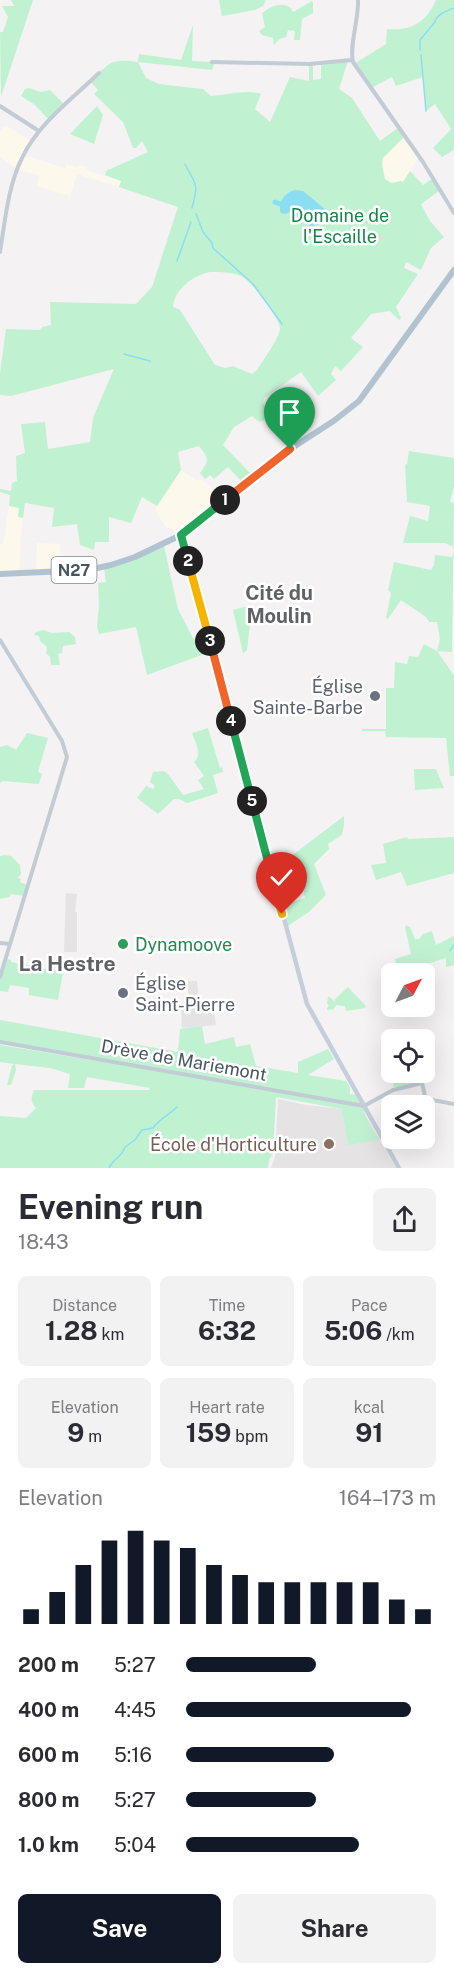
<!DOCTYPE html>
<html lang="en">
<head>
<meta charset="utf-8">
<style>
  body { margin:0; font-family:"Public Sans",sans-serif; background:#f2f2f3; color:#2b2b33; height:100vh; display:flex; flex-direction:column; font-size:22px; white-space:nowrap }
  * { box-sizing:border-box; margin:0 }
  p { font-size:20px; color:#7c7c81 }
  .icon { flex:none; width:33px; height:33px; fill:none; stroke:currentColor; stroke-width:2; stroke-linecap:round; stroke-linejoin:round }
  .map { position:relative; height:1168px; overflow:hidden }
  .details { display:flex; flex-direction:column; background:#fff; flex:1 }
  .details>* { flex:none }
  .needle { width:39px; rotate:49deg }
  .fabs { position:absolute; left:381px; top:963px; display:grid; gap:12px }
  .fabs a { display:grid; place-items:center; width:54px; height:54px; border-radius:9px; background:#fff; box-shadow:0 6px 24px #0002; font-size:30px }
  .pin { position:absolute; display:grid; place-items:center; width:51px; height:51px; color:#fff; margin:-62px -26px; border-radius:50% 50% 50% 0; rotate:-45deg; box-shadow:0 0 6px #0007 }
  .pin .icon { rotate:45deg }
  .km { position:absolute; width:30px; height:30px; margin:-15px; border-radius:50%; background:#222; color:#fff; font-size:16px; line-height:30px; text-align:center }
  .round { display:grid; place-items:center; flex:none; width:63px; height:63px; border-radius:9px; background:#f2f2f3 }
  .summary { display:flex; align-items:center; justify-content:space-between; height:102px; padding:0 18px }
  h1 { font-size:33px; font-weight:700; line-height:45px }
  .stats { display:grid; grid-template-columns:repeat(3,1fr); gap:9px; height:102px; padding:6px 18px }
  .stats div { display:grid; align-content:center; border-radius:9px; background:#f2f2f3; text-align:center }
  .stats b { font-size:26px; font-weight:700 }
  .stats small { font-size:16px; font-weight:400 }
  .stats p { font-size:16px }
  .chart { height:168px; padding:12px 18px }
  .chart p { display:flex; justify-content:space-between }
  .chart svg { width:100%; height:108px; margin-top:6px; stroke:#111827; stroke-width:6 }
  .cta { display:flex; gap:12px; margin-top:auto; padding:12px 18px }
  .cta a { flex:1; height:69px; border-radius:9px; background:#111827; color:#fff; font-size:24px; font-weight:700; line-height:69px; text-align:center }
  .cta a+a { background:#f2f2f3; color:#2b2b33 }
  ul { padding:0 18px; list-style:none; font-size:20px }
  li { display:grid; grid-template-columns:96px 72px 1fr; align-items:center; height:45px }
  li i { height:15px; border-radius:8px; background:#111827 }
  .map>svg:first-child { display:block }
  .commercial { fill:#fdf8ec }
  .education { fill:#e5e3e4 }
  .green { fill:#c0f2d2; fill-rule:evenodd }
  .water { fill:#8bdef1 }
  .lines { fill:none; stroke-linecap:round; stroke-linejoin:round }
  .stream { stroke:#8bdef1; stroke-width:1.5 }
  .river { stroke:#8bdef1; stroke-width:5 }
  .tertiary { stroke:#c2ccd4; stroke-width:4 }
  .secondary { stroke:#c4cfdb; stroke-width:4.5 }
  .primary { stroke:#b1c2d1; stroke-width:6 }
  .split-1-casing { stroke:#fff; stroke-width:12 }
  .split-2-casing { stroke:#fff; stroke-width:12 }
  .split-3-casing { stroke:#fff; stroke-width:12 }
  .split-4-casing { stroke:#fff; stroke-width:12 }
  .split-5-casing { stroke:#fff; stroke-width:12 }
  .split-6-casing { stroke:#fff; stroke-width:12 }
  .split-7-casing { stroke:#fff; stroke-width:12 }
  .split-1 { stroke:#f0652b; stroke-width:8 }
  .split-2 { stroke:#22a559; stroke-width:8 }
  .split-3 { stroke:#f5b400; stroke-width:8 }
  .split-4 { stroke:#f0652b; stroke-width:8 }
  .split-5 { stroke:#22a559; stroke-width:8 }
  .split-6 { stroke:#22a559; stroke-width:8 }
  .split-7 { stroke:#f5b400; stroke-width:8 }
  .worship-dot { fill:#6b7280; stroke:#fff; stroke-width:2 }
  .leisure-dot { fill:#2e9e5b; stroke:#fff; stroke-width:2 }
  .education-dot { fill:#8d6e63; stroke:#fff; stroke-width:2 }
  .labels { text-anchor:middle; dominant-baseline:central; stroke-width:5; stroke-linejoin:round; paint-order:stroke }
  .shield { fill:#fff; stroke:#7f8990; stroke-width:1.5 }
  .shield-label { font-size:16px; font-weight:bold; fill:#485660 }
  .park-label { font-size:18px; fill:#13874a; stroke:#fff }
  .worship-label { font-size:18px; fill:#5b616d; stroke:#fff; text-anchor:end }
  .leisure-label { font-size:18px; fill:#27864d; stroke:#fff; text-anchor:start }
  .street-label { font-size:18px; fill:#485660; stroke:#fff }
  .education-label { font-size:18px; fill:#785e54; stroke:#fff; text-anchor:end }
  .neighbourhood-label { font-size:20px; font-weight:bold; fill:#5e6267; stroke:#fff }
  .quarter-label { font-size:21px; font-weight:bold; fill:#5e6267; stroke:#fff }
</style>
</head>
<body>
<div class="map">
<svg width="454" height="1168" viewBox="0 0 454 1168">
  <rect width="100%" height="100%" fill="#f4f2f2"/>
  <!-- commercial -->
  <path class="commercial" d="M5,125l26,16 -8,15 4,2 1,-2 37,12 1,-4 12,3 1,-2 8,2 -1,3 36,11 -3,6 -42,-13 -7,22 -33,-10 2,-10 -22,-7 -17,-12v-25z
    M405,136l14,20 -15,26 -3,-1 -9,2 -7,-4 -4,-15 2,-6z
    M181,470l15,10h6l6,4 15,17 -46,36 -6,-10 -4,2 -12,-19z
    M9,506l10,2 -1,9 5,1 -3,23 1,1 -2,31 -19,1v-30h3z
    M37,543l23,1 1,27 -25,1z"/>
  <!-- education -->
  <path class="education" d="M66,893l11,1 -2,18h2v40h-13z
    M188,981h9l3,27 13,-1 3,18 -34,3 -1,-24 7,-1z
    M278,1099l28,6 57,6 33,57h-125l4,-11z"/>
  <!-- green -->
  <path class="green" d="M11,0h22l-32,97 -1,-65h3l5,-15 -6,-11h12z
    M219,0h47l-3,6 -8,4 -33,6z
    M436,0h18v150l-12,7 -9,-9 18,-19 -16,-25 -9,7 -3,-34 -27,9 -4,-9 -21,11 -17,-24 32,-20 1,-15c24,2 39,-6 49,-29z
    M312,1l1,2v10l-11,6 -2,21h-6l1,-9 -7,-1 -2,7 -7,2 -5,6 -1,-7 -11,-3 -3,-4 6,-4 -3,-14c9,-7 19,-12 29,-5l2,4z
    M193,25l-1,36 23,1 -3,8 -74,-8 8,16 13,6 44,5 8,7c16,-1 35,-7 50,-2l-6,15 15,13 20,-45 19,4v-17h4v16l8,-1v-15l27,-3 -9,28 13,9 28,43 19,-14 6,9 -22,22 -1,6 3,15 7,4 9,-2 2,1 7,-11 13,14 10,-7 6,13 -18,13 9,17 14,16 -13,11 -10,22 -15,-8 -2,6 14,6 -22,33 5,11 -2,2 -9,-9 -19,3 -20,24 12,9 -22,24 -6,-5 -4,8 5,6 -18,16 -17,-24 -37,26 -1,5 3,5 4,-1 6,4 2,5 -19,6 -7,-6 -18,11 -11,18 28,29 -9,8 -14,-15 -14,12 -4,-4 -5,4 -5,-6c10,-14 9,-14 -1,-27l-21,6 3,18 -24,36 -15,-9 -11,26 -22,-6v25h-14l-1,8 -14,-5 -3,-21 -25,3 2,-19 -29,-5 -2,15 -5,-1 1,-9 -10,-2 1,-11 -10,-3v-3l11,2 1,-8 5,-2 -1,-25 9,-3 -4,-29 24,-2 3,27 42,-7 3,-24 21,-49 -103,27 -11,-1v-22l6,-44 34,1 2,-3 9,-2 -1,-23 86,2 16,-17 26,-80 -59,-20 2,-6 -16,-6 1,-4 42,-19 -6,-11 -6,7h-3l-10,-26 -29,-28 4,-4 -8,-9c20,-18 20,-23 48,-19l1,-8 42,6zM210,272c11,0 23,0 33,5 8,4 38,43 37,52 -1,10 -17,31 -23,41l-5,4 -19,-8 -8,2 -10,-3 -35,-55 -7,-3c2,-19 20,-31 37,-35z
    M29,88l12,4 9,-2 14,14 -16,15 -13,-14 -14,-9 4,-7z
    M97,106l6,9 -9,29 -24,-10z
    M409,451l45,7v28l-4,16 4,1 -2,149 -15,-1 17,24v101h-4l-4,-38 -60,-1 -1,-6h-23v-2h24v-41h8l1,-26 12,2 2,-8 9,1 6,-13 13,7 3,-12 -3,-17h-8l-3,-5 -25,-17 -13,19 -2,-1 5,-25 -3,-3 6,-28 37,8 3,-5 1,-10 17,2 2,-10 -9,-4h-42l7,-27 18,5 2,-15 -23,-4 -2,-37 2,-1z
    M164,546l14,63 15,29 5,2 8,-3 4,15 -63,23 -11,-48 -37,7 -2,-8 2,-22 -1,-21 8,-1 -2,-15z
    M248,606h4l-5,44 -4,3 -10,-43z
    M44,630l7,3 18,-1 6,5 1,7 -13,2 -1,7 -4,1 2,11h-9l-1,-8 -4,-4 1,-6 -7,-6 -1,-5 -5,-1 2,-3z
    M208,728l12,40 2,-1 1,5 -10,3 5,18 -31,10 -8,-4h-5l-16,15 -21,-16 9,-12 7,3 2,-3 -5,-4 3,-10 11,-1 4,3 15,21 21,-6 -6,-9 6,-4 -10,-14c9,-8 1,-20 -2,-29z
    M27,733l21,5 -10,34 4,2 -3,10 -37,-3 -2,2v-36l7,-2 9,5z
    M414,769h22l8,19 -29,2z
    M344,816v9l-2,10 -14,9 1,5 -15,15 12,31 -17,17 -23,15 -6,-21 25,-8 -11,-44z
    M407,837l1,2 46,-2v36l-47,13 -6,-14 -25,8 -5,-15 15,-2 -3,-19z
    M4,855l7,1 9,9 1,9 -3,4 3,1 -1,3 8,3 -3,11 -14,-2 -2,3 -9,2v-43z
    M406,925l4,2 5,12h4l4,-5 9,-3 4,14 18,-9v29l-8,2v-9l-47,15 -4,-14 16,-5 -6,-27z
    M6,959l5,1v2l52,10 -5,28 -29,-5v-7l-19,-3 -2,7 -8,-1v-14z
    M348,987l18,19 -1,2 -19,3 -1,-5 -9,-1 -2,4 -7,1v-2l2,-3 -2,-1 1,-7h2l5,5v-3z
    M0,1020l178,32 2,-23 22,-3 3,18 29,-7 2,10 14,-3 6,22 42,7v-11l30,-13 6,10 -26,16 38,6 4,6v7l8,1 8,15 -2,2 8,18 7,8 -2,2 -29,5 -6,-36 -66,-12 -3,56 -4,7 -1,8h-268v-52l26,2 10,-10c-6,-6 -5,-10 -2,-18h115l1,-2 -63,-11 -3,11h-16l2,-14 -20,-6 -35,-4 1,6 -5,15h-4l5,-19 2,-2 -14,-2v-17l116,19 -116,-22z
    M391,1065l1,7 28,1 2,9 -28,5 -6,-21z"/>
  <!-- water -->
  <path class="water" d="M295,190l8,1 22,18 1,3 -8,13 -8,1 -20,-14 -5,2 -4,-1c-4,-10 4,-21 14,-23z"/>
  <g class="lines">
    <!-- stream -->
    <path class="stream" d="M420,50v-10l15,-18c2,-8 12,-11 19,-14
      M421,55l5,56
      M185,164c11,22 14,18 7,44
      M196,214l7,18 9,11 1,5 40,36 29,40
      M177,261l14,-39
      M124,354l26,7
      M450,951l4,-6
      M109,1168c5,-11 11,-8 16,-21l10,-7 7,-10 11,-2c7,-10 16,-13 24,-21"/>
    <!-- river -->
    <path class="river" d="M275,202l5,2"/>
    <!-- tertiary -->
    <path class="tertiary" d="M358,0c1,19 -9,46 -5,62l70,100 31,51
      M212,62l97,2 43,-4
      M0,106l39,25
      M0,252c5,-31 8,-66 22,-94 16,-34 50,-59 77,-85
      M0,640l62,101 5,16 -67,220
      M0,943l10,1
      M0,1042l364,64 29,-16 29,-7 3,13 2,3 27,5"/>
    <!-- secondary -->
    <path class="secondary" d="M181,535l126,469 92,164"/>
    <!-- primary -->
    <path class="primary" d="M0,574l88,-4 23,-5 24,-8 48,-23 92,-75 60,-39 24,-19 95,-131"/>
  </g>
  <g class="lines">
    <!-- split-1 casing -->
    <g class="split-1-casing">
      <path id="split-1" d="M225,500l65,-51"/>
    </g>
    <!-- split-2 casing -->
    <g class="split-2-casing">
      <path id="split-2" d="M188,561l-7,-26 44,-35"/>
    </g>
    <!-- split-3 casing -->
    <g class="split-3-casing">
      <path id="split-3" d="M188,561l22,80"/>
    </g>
    <!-- split-4 casing -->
    <g class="split-4-casing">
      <path id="split-4" d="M210,641l21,80"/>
    </g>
    <!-- split-5 casing -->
    <g class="split-5-casing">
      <path id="split-5" d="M231,721l21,80"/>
    </g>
    <!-- split-6 casing -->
    <g class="split-6-casing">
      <path id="split-6" d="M252,801l21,80"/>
    </g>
    <!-- split-7 casing -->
    <g class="split-7-casing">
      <path id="split-7" d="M273,881l9,33"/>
    </g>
    <!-- split-1 -->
    <use href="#split-1" class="split-1"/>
    <!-- split-2 -->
    <use href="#split-2" class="split-2"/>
    <!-- split-3 -->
    <use href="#split-3" class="split-3"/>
    <!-- split-4 -->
    <use href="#split-4" class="split-4"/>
    <!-- split-5 -->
    <use href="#split-5" class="split-5"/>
    <!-- split-6 -->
    <use href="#split-6" class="split-6"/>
    <!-- split-7 -->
    <use href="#split-7" class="split-7"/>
  </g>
  <!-- markers -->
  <g class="worship-dot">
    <circle cx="375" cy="696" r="6"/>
    <circle cx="123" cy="993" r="6"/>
  </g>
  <circle class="leisure-dot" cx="123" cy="944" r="6"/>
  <circle class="education-dot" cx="329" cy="1144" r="6"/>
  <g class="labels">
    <!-- shield labels -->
    <rect class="shield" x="51.5" y="557" width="45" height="26" rx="4.5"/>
    <g class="shield-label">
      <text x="74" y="570">N27</text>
    </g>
    <!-- park labels -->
    <g class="park-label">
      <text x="340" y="215">Domaine de<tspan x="340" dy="21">l'Escaille</tspan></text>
    </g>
    <!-- worship labels -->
    <g class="worship-label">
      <text x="363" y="686">Église<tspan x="363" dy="21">Sainte-Barbe</tspan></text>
      <text x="135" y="983" text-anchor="start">Église<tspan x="135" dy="21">Saint-Pierre</tspan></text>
    </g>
    <!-- leisure labels -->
    <g class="leisure-label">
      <text x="135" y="944">Dynamoove</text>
    </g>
    <!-- street labels -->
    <g class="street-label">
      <text transform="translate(184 1060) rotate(10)">Drève de Mariemont</text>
    </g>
    <!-- education labels -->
    <g class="education-label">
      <text x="317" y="1144">École d'Horticulture</text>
    </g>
    <!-- neighbourhood labels -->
    <g class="neighbourhood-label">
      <text x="279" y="593">Cité du<tspan x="279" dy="23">Moulin</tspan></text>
    </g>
    <!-- quarter labels -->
    <g class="quarter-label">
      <text x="67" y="963">La Hestre</text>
    </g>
  </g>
</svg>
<div class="fabs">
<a><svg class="needle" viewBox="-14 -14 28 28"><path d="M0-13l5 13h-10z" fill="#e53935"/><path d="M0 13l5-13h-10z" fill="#7c7c81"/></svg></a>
<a><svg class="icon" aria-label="locate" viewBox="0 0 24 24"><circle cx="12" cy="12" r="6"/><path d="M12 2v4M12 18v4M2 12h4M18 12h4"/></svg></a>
<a><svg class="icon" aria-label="layers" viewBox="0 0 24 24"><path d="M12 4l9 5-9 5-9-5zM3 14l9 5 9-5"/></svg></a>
</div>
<div class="pin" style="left:290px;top:449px;background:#1e9e55"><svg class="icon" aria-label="arrive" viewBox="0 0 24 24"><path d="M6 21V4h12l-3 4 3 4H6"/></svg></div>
<div class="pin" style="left:282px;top:914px;background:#d93025"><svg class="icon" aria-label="check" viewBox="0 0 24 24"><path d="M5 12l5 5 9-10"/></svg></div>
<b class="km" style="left:225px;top:500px">1</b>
<b class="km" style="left:188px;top:561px">2</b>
<b class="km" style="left:210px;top:641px">3</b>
<b class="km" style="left:231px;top:721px">4</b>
<b class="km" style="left:252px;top:801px">5</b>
</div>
<section class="details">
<div class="summary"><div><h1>Evening run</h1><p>18:43</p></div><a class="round"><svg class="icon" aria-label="share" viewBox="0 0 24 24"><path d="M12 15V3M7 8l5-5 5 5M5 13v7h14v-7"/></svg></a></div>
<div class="stats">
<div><p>Distance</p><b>1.28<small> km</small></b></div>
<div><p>Time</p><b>6:32</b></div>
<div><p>Pace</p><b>5:06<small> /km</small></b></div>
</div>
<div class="stats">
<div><p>Elevation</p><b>9<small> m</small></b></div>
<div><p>Heart rate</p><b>159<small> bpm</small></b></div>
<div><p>kcal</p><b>91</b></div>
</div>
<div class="chart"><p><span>Elevation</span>164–173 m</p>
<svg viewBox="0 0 160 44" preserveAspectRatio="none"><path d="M5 44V38M15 44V31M25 44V20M35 44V10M45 44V6M55 44V10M65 44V13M75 44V20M85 44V24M95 44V27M105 44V27M115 44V27M125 44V27M135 44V27M145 44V34M155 44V38"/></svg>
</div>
<ul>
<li><b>200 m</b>5:27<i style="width:52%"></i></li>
<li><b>400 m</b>4:45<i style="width:90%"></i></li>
<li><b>600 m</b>5:16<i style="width:59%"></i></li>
<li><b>800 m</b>5:27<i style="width:52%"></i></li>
<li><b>1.0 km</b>5:04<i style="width:69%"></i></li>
</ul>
<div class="cta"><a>Save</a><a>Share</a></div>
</section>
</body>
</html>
